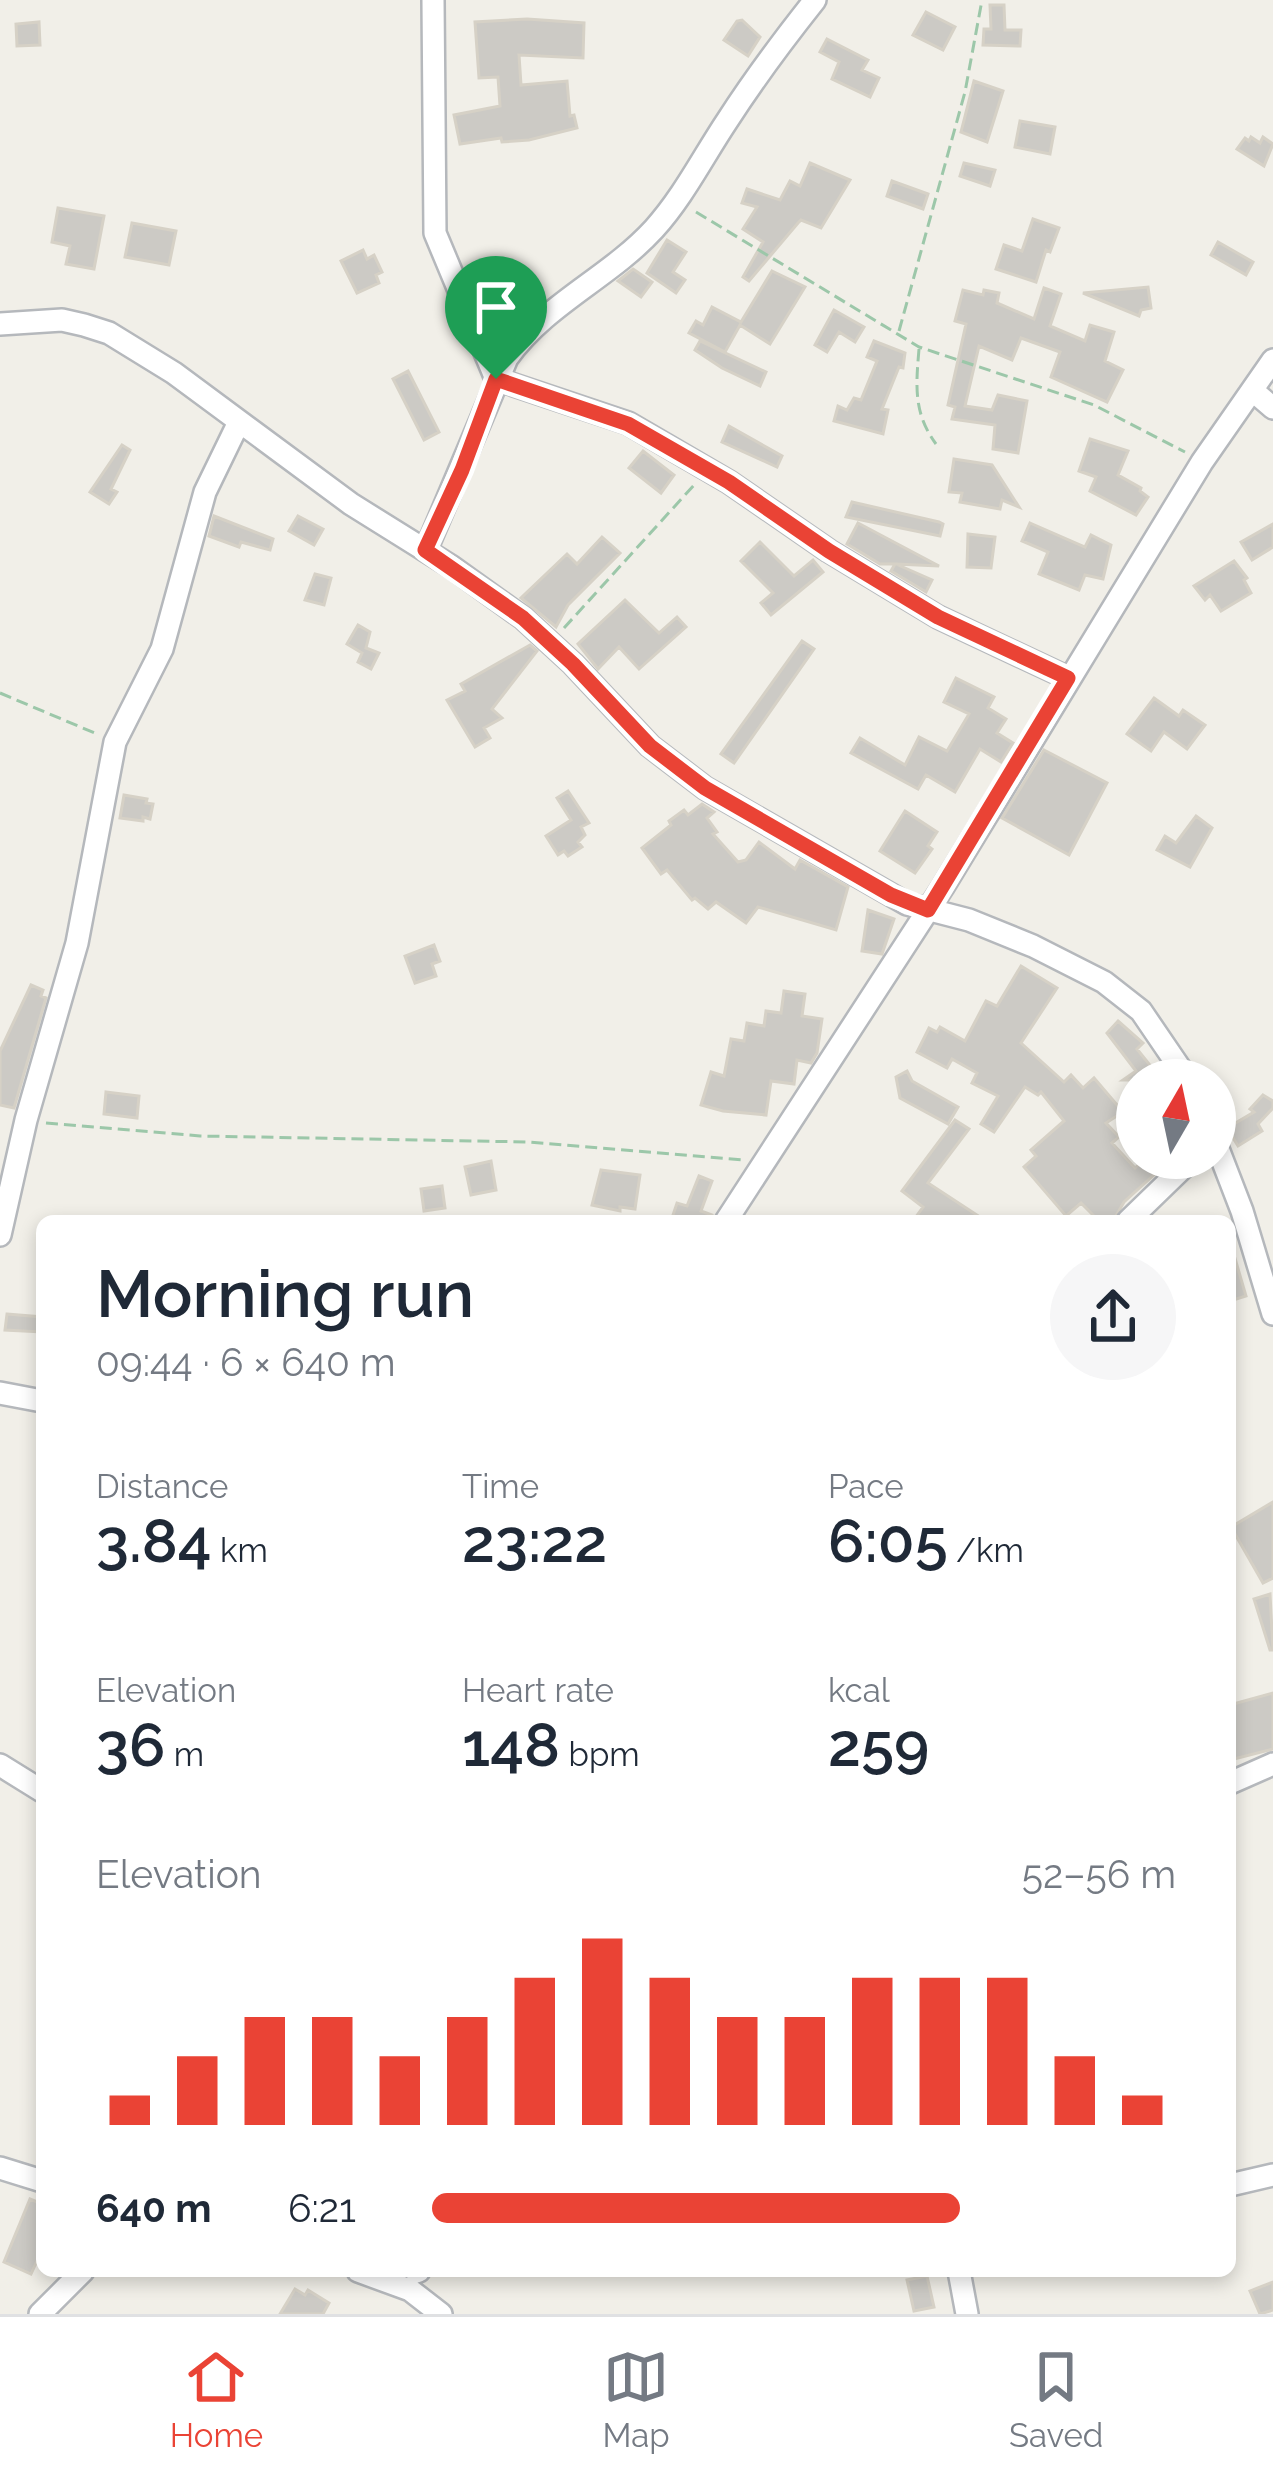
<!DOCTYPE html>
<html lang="en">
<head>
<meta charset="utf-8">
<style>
  body { margin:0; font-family:Raleway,sans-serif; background:#f6f6f7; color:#1f2937; height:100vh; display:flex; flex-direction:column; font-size:45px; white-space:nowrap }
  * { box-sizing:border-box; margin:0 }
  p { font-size:39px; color:#747a83 }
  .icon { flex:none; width:66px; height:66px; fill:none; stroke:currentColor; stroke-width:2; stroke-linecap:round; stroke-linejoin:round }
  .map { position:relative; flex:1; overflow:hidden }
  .details { position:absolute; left:36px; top:1215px; width:1200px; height:1062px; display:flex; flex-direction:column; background:#fff; border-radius:18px; box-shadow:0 6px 18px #0003 }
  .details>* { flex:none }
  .needle { width:78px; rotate:9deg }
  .controls { position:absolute; left:1116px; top:1059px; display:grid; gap:24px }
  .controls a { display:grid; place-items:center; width:120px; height:120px; border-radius:50%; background:#fff; box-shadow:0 6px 18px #0003; font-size:60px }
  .pin { position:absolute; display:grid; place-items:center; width:102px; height:102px; color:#fff; margin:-123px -51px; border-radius:50% 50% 50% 0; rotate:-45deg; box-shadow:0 0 12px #0007 }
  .pin .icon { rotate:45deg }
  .round { display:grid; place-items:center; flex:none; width:126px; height:126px; border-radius:63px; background:#f6f6f7 }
  .head { display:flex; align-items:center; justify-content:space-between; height:204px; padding:0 60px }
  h1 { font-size:66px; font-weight:600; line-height:90px }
  .metrics { display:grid; grid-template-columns:repeat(3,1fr); gap:18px; height:204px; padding:12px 60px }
  .metrics div { display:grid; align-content:center }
  .metrics b { font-size:60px; font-weight:600 }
  .metrics small { font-size:33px; font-weight:400 }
  .metrics p { font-size:33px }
  .chart { height:336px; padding:24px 60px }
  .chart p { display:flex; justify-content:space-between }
  .chart svg { width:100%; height:216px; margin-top:12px; stroke:#ea4335; stroke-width:6 }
  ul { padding:0 60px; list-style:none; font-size:39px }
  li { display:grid; grid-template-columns:192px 144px 1fr; align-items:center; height:90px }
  li i { height:30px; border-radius:15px; background:#ea4335 }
  .menu { display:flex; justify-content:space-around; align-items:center; height:168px; border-top:3px solid #e0e1e3; background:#fff; font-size:33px; color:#747a83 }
  .menu a { display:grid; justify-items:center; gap:6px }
  .menu .on { color:#ea4335 }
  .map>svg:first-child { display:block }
  .building { fill:#cccac5; stroke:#d6d1c6; stroke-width:3 }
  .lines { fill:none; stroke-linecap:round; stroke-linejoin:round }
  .minor-casing { stroke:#b5b8bc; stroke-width:26 }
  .path { stroke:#9cc7a9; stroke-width:3; stroke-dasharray:12 6; stroke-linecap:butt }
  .minor { stroke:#fff; stroke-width:21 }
  .route-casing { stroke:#fff; stroke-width:24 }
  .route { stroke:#ea4335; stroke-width:15 }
</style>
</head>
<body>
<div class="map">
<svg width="1273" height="2314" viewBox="0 0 1273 2314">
  <rect width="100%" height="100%" fill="#f1efe8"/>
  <!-- building -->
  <path class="building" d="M990,5h14l1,25h16l-1,16 -37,-1 1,-16h7z
    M926,12l29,15 -12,23 -30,-15z
    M527,19l57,4 -1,35 -64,-3 2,30 46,-4 3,35 4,-1 3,13 -48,12 -27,2 -1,-4 -41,6 -6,-29 46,-9 -2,-29 -19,1 -4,-56z
    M742,20l18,17 -12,19 -24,-16 13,-19z
    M39,22l1,23 -23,1 -1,-22z
    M827,39l41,21 -6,10 17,8 -9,19 -38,-18 7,-17 -19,-10z
    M974,81l29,10 -16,51 -26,-10z
    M1020,121l35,6 -5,27 -35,-7z
    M1251,137l9,6 3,-6 10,7 -9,22 -27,-17 8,-11 4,3z
    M810,163l40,17 -29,48 -20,-8 -3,3 -49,58 -6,-4 20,-35 -20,-13 14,-22 -15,-4 5,-14 33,11 10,-19 10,5z
    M964,163l31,7 -5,16 -30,-10z
    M892,181l36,13 -5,15 -36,-13z
    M58,208l46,8 -10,53 -28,-5 4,-18 -18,-4z
    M1033,219l26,9 -9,24 -4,-2 -10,32 -40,-13 8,-24 18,6z
    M132,223l44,8 -7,34 -44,-8z
    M667,240l19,12 -13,20 12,8 -9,13 -29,-20z
    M1218,242l35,20 -7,13 -35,-20z
    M363,250l4,9 7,-4 8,17 -6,3 3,8 -22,10 -16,-32z
    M633,269l19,13 -11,15 -23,-16z
    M772,271l33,16 -35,57 -30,-19 -15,27 -36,-19 7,-12 7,4 9,-18 29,15z
    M499,279l18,34 -12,6 -19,-33z
    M1148,287l3,21 -10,2 -2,6 -56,-23z
    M1044,288l17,6 -11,32 35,15 5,-16 24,7 -9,29 18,9 -16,32 -56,-25 9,-25 -39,-14 -9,22 -33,-14 -14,60 27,4 6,-15 29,6 -9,52 -25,-4 2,-24 -43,-6 3,-12 -7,-2 18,-81 -11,-3 8,-31 20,5 1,-5 15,3 -2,10 37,16z
    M834,310l30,17 -9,15 -16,-10 -12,20 -12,-7z
    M700,341l66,31 -6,14 -38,-18 -27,-18z
    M874,341l31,12 -2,15 -4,-1 -17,42 6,1 -5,24 -49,-13 4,-15 9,4 7,-12 7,2 16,-39 -10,-4z
    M408,371l31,61 -15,8 -31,-61z
    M729,426l53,30 -5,11 -55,-25z
    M1090,439l38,12 -10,24 23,13 -1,3 8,6 -12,18 -46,-24 6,-14 -17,-6z
    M122,445l8,5 -19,39 6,3 -8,12 -19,-12z
    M643,451l31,24 -13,18 -32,-25z
    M954,459l38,6 27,42 -17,-7 -2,9 -40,-7 2,-9 -13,-1z
    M852,502l87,20 4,2 -3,12 -94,-19z
    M214,516l59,23 -3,11 -29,-8 -2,5 -30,-11z
    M298,516l25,13 -9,16 -25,-14z
    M858,523l81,43 -43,-2 36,16 -6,12 -35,-21 4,-7h-15l-33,-20z
    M1030,523l55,24 6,-12 20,10 -8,34 -18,-4 -6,15 -40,-16 9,-22 -26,-11z
    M1273,524v23l-21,13 -11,-18z
    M968,534l27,3 -4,31 -24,-1z
    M602,537l18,16 -52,52 -12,22 -35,-29 46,-44 10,10z
    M760,542l34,34 19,-16 10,12 -52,43 -10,-12 12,-10 -32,-32z
    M1234,561l13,17 -3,2 7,13 -30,18 -11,-16 -5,5 -11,-14z
    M315,574l16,4 -7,27 -19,-5z
    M625,600l34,33 18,-16 9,10 -47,42 -20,-22 -21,22 -20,-25z
    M358,625l12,7 -4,16 13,5 -8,16 -13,-7 4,-9 -15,-9z
    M802,641l12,8 -80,114 -13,-9z
    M530,645l7,6 -45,58 10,9 -18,10 6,10 -15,9 -28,-47 18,-9 -4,-7z
    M956,678l38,19 -6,11 18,11 -9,14 16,10 -12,19 -21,-13 -25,43 -29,-17 -8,14 -67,-36 9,-15 45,27 14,-28 28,14 22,-37 -25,-12z
    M1154,698l25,18 4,-6 22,15 -18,24 -23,-17 -13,19 -24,-17z
    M1044,750l63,33 -38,72 -67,-37z
    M568,791l21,32 -8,4 4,8 -7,7 4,5 -14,9 -4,-5 -6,4 -12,-19 25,-16 -14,-22z
    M124,795l23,4 -1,4 7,1 -3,15 -7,-2v4l-23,-3z
    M702,804l12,8 -7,6 10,14 -4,2 25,28 8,-2 13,-18 36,27 5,-9 48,27 -12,43 -78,-23 -12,16 -30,-21 -8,7 -13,-11 -3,2 -25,-30 -6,4 -19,-26 29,-23 -2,-4 15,-11 4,5z
    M905,811l32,21 -9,14 4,3 -17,24 -35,-22z
    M1196,816l16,12 -22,39 -33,-17 8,-14 11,7z
    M868,910l26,9 -12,35 -20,-3z
    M434,945l6,16 -8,3 4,12 -21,7 -10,-27z
    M1021,966l36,22 -36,55 43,39 7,-7 12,13 11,-10 29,34 -17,11 13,14 -7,6 23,25 9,-8 12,13 -32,29 -11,19h-14l-18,-18 -15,13 -42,-49 12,-11 -5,-6 33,-29 -23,-29 -3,3 -13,-8 -31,45 -13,-8 17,-28 -26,-13 5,-10 -25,-14 -5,9 -30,-16 12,-24 8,4 3,-5 25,14 21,-40 11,5z
    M31,985l12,5 -2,6 5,2 -32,110 -14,-3v-54z
    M784,991l21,3 -3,22 20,3 -5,34 -6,10 -14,-3 -3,24 -23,-3 -5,34 -43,-4 -22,-6 10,-33 13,4 7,-37 13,2 3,-18 17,3 2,-15 15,2z
    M1118,1021l25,22 -6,6 20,25 -8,6h-26l13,-9 -29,-38z
    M907,1071l5,10 46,26 -10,17 -48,-26 -4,-21z
    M106,1092l33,4 -2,22 -33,-4z
    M1263,1095l10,6v7l-15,16 4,7 -24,15 -11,-18 27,-16 -4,-3z
    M955,1120l14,9 -41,54 58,38h-73l10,-14 -21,-16z
    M491,1161l5,29 -25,5 -6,-28z
    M601,1170l39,5 -5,34 -15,-2v4l-28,-6z
    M699,1176l13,5 -11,30 11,4 -1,6h-40l6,-18 10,3z
    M442,1186l3,22 -21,3 -3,-22z
    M1230,1255h4l12,41 -16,5z
    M7,1314l35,3v15l-37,-2z
    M1273,1502v76l-10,5 -32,-56z
    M1270,1594l3,56h-3l-16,-51z
    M1273,1693v56l-43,11v-55z
    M30,2199l12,5v46l-11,24 -27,-12z
    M927,2276l7,31 -20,4 -7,-31z
    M1273,2282v28l-13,4 -10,-23z
    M295,2289l10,6 3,-5 21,13 -6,11h-43z"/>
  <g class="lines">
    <!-- minor casing -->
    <g class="minor-casing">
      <path id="minor" d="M433,0l2,233 61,146 132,44 101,59 100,69 109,66 130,61
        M0,324l62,-4 22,5 25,8 65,40 177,131 101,63 71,51 50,46 77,82 55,42 202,116 62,16 64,26 71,36 37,29 47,69
        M1252,390l21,18
        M426,550l81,-192c40,-55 102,-80 147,-129 29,-32 49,-72 73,-108 27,-42 57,-82 88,-121
        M1215,1141l27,70 31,103
        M726,1221l217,-334 259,-425 71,-102
        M1128,1221l65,-63
        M0,1235l26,-115 51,-177 38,-201 47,-93 43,-157 34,-70
        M0,1393l42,8
        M0,1765l42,26
        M1230,1783l43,-19
        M0,2168l42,13
        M1230,2185l43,-10
        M358,2271l52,19 31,24
        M959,2271l8,43
        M416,2272l3,-1
        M40,2314l43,-43"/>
    </g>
    <!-- path -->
    <path class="path" d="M696,212l223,135 175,58 91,47
      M899,331l66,-239 17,-92
      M919,349c-3,36 -6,64 17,95
      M564,628l131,-144
      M0,693l97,41
      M46,1123l154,13 328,6 215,18"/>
    <!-- minor -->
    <use href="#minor" class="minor"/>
  </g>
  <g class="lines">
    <!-- route casing -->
    <g class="route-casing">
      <path id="route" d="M496,379l132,45 101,58 100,69 109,66 130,61 -140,232 -37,-15 -186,-107 -55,-42 -77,-82 -50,-46 -98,-68 37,-80z"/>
    </g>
    <!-- route -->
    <use href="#route" class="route"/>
  </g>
</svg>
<div class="controls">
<a><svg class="needle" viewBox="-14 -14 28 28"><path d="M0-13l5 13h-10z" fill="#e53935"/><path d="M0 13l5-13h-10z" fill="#747a83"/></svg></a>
</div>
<div class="pin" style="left:496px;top:379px;background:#1e9e55"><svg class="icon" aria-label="arrive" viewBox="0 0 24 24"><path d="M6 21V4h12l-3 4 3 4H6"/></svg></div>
<section class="details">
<div class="head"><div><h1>Morning run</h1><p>09:44 · 6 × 640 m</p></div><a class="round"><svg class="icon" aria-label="share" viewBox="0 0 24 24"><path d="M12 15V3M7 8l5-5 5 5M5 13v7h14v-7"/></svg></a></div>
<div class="metrics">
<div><p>Distance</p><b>3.84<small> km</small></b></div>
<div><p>Time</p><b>23:22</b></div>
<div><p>Pace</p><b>6:05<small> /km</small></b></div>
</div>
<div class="metrics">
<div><p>Elevation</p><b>36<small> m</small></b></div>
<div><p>Heart rate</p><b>148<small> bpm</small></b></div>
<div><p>kcal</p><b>259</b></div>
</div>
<div class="chart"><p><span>Elevation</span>52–56 m</p>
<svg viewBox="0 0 160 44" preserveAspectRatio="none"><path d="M5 44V38M15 44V30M25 44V22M35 44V22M45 44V30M55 44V22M65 44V14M75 44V6M85 44V14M95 44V22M105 44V22M115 44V14M125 44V14M135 44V14M145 44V30M155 44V38"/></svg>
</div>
<ul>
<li><b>640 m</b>6:21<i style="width:71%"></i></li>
</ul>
</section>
</div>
<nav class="menu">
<a class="on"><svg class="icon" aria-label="home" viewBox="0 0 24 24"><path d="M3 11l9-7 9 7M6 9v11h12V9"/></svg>Home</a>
<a><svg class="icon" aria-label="map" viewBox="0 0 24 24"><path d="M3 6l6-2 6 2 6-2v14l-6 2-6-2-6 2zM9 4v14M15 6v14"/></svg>Map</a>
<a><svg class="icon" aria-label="saved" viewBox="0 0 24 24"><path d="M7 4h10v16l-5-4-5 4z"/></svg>Saved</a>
</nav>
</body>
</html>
